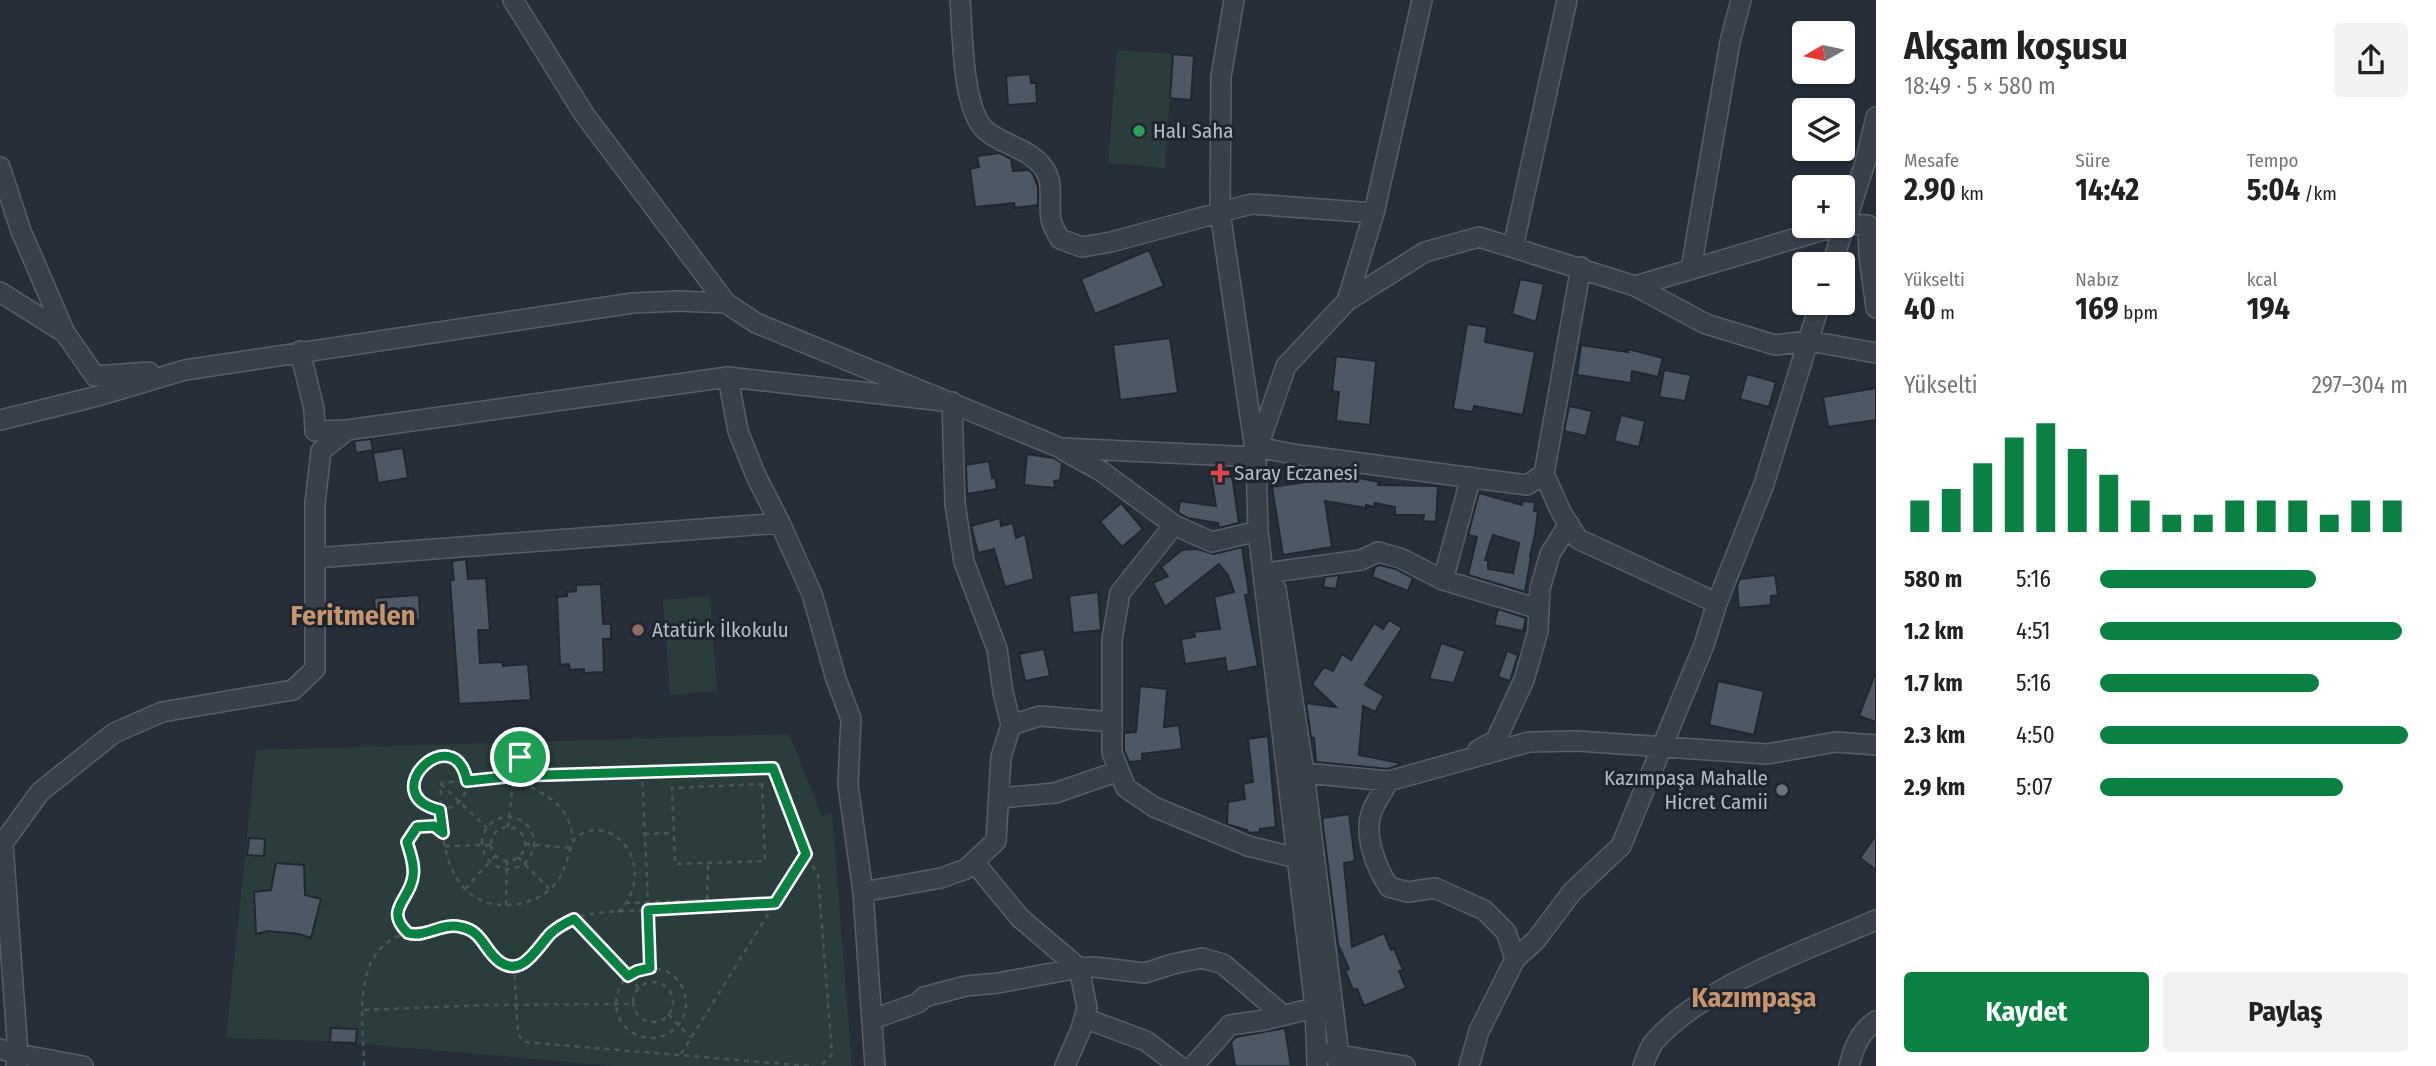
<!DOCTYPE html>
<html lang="tr">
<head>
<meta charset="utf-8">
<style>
  body { margin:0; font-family:"Fira Sans Condensed",sans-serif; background:#f2f2f2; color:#222; height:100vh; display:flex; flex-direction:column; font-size:26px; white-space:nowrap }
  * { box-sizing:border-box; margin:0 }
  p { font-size:23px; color:#767676 }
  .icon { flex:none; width:38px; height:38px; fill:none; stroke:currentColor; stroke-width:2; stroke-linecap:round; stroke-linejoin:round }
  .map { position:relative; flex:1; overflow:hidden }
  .side { display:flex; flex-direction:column; background:#fff; width:560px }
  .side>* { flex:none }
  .needle { width:46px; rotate:261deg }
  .fabs { position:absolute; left:1792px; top:21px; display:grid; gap:14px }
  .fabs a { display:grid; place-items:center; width:63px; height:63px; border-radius:7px; background:#fff; box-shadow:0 2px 5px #0004; font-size:35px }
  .pin { position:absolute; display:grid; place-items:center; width:60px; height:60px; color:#fff; margin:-30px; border:4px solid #fff; border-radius:50%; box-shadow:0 2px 7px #0007 }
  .round { display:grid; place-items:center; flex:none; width:74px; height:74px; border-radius:7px; background:#f2f2f2 }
  .summary { display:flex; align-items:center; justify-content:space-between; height:119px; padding:0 28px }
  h1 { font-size:38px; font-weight:700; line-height:52px }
  .figures { display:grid; grid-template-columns:repeat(3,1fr); gap:10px; height:119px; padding:7px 28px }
  .figures div { display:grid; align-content:center }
  .figures b { font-size:30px; font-weight:700 }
  .figures small { font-size:19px; font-weight:400 }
  .figures p { font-size:19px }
  .chart { height:196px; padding:14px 28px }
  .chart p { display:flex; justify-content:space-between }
  .chart svg { width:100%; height:126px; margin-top:7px; stroke:#0b8043; stroke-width:6 }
  .action { display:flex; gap:14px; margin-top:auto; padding:14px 28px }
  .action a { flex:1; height:80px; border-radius:7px; background:#0b8043; color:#fff; font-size:28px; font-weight:700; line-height:80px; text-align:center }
  .action a+a { background:#f2f2f2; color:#222 }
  ul { padding:0 28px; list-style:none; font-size:23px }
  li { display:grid; grid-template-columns:112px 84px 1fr; align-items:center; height:52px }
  li i { height:18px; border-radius:9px; background:#0b8043 }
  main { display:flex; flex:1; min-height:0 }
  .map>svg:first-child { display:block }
  .green { fill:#2a3c3c }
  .building { fill:#4e5864; stroke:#202730; stroke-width:2; fill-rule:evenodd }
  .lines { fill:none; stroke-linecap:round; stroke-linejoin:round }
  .minor-casing { stroke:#575e67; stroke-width:22 }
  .path { stroke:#475759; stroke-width:2.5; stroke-dasharray:5 5; stroke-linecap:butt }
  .minor { stroke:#39404a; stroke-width:19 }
  .route-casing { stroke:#fff; stroke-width:14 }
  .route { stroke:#0b8043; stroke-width:9 }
  .leisure-dot { fill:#2e9e5b; stroke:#1e252e; stroke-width:2.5 }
  .health-dot { fill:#e0444e; stroke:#1e252e; stroke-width:2.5 }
  .education-dot { fill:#8d6e63; stroke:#1e252e; stroke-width:2.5 }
  .worship-dot { fill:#6b7280; stroke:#1e252e; stroke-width:2.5 }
  .labels { text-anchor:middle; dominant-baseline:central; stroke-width:6; stroke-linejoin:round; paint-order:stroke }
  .poi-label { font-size:21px; fill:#b4bbc5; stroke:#1e252e; text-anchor:start }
  .district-label { font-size:28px; font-weight:bold; fill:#c7956d; stroke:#1e252e }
</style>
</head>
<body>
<main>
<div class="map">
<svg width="1876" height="1066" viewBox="0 0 1876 1066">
  <rect width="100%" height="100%" fill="#252e39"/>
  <!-- green -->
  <path class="green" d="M1117,50l56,4 -8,114 -57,-5z
    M710,596l7,95 -47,4 -7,-95z
    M789,734l33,82 10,-3 20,253h-236l-288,-25 -102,-3 30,-288z"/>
  <!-- building -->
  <path class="building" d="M1173,54l21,2 -3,44 -21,-2z
    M1030,74l1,9h5l1,20 -29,2 -2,-29z
    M1000,153l11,6 2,12 16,-1 4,4 5,13v18l-23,3 -1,-5 -39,4 -5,-38 9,-2 -2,-11z
    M1149,250l15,36 -69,28 -14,-35z
    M1520,279l24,5 -8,38 -24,-8z
    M1467,324l20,3 -2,15 50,10 -12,63 -49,-9 -1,6 -20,-3z
    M1170,338l8,55 -58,7 -7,-55z
    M1581,345l47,7v-3l35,9 -5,19 -26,-6 -1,12 -54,-8z
    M1336,356l40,5 -6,64 -34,-4 3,-29 -7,-1z
    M1664,370l27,5 -6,26 -26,-4z
    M1747,374l29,8 -7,25 -29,-8z
    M1876,388v32l-48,7 -5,-30z
    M1569,406l23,5 -6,25 -22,-5z
    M1621,415l24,6 -6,26 -25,-6z
    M371,439l2,11 -17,3 -2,-12z
    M403,448l5,30 -30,5 -5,-30z
    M1027,454l27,4 8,5 -2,17 -6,1 1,7 -31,-3z
    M989,461l3,17 3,-1 2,12 -30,5 -1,-29z
    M1231,468l8,55 -20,5 -1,-5 -30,-5 -10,-5 2,-12 36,5 -6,-35z
    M1318,470l61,12 -1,3 60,1 -2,36 -13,-1 1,-6h-29v-8l-20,-4 -1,4 -8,-2v3l-41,-7 7,46 -49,8 -11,-68 47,-7z
    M1479,493l43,12v-4l13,1 -1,9h4l-3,24 -5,21h1l-6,36 -57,-17 9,-38 -9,-2zM1493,535l26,8 -6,30 -25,-4v-9h-3z
    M1121,503l22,26 -21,18 -22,-25z
    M1000,518l1,8 12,-3 3,15 9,-4 9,45 -29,8 -11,-38 -16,4 -7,-27z
    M1242,547l7,47 -4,1 13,71 -31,6 -2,-14 -40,6 -4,-25 14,-2 -1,-5 26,-3 -6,-32 20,-5 -6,-17 -9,-11 -54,43 -12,-24 15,-7 -7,-9 21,-17 15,-1 17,5z
    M466,559l2,20 18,-1 4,52h-12l2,33 22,-1 1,4 25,-2 3,36 -72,4 -9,-124h4l-2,-19z
    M1379,565l17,4 17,9 -5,13 -36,-14 3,-10z
    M1339,575l-3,14 -13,-2 2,-10z
    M1775,575l3,20 -7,1v9l-32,3 -2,-22 3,-7z
    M601,584l2,40h8v15h-8l1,33 -20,1v-4l-14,1 -1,-6 -9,1 -3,-68 10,-1v-4l9,-1v-6z
    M1098,592l3,38 -28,3 -4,-37z
    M419,595l1,25 -44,3 -2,-25z
    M1498,609l28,9 -3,13 -29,-6z
    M1389,620l13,8 -37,57 19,11 -9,16 -12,-6 -4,49 41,8 -1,2 -11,4 -72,-7 -2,-24 -3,-1 -5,-34 30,4 -24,-23 12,-17 9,4 9,-17 9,6 23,-37 9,6z
    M1441,643l24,8 -11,32 -25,-4z
    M1044,649l6,27 -25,5 -6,-27z
    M1507,651l11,4 -8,26 -12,-4z
    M1875,674h1v48l-17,-6z
    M1718,681l46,10 -10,44 -45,-10z
    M1140,686l27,3 -3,38 15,-2 3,24 -40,5v7l-13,1 -5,-12v-17l12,-1z
    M1268,736l8,91 -16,2v3l-11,1 -2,-3 -20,-6 1,-22 17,-3 -2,-15 10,-2 -5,-43z
    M1349,814l6,47 -11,2 8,84 32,-14 7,17 3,-2 9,22 -4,1 7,17 -42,18 -7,-17 -4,1 -8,-20 4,-1 -11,-25 -16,-126z
    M1876,835v35l-16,-12z
    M249,838l16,1 -1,17 -17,-1z
    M276,863l28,2 1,30 16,4 -10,39 -12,-4 -31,-3 -12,3 -2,-42 17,-2z
    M331,1028l26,1 -1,14 -26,-1z
    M1285,1028l6,38h-56l-4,-24 5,-5z"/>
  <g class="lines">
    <!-- minor casing -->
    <g class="minor-casing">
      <path id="minor" d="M513,0l71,114 142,189 30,20 305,125 195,9 2,-10 34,7 235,31 17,-11 37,-207
        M960,0c3,32 1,115 29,133 18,13 40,16 54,34 12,15 5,36 8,52 1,7 6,14 9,20l22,8 29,-5 140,-38 123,9
        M1234,0l-13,77 -1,135 36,245 2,74 57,476 2,59
        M0,167l21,64 44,102 30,43 54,-4
        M1843,224l25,1 1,31 7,52
        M1513,247l54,-247
        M1832,264l33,-101 11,-46
        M1691,269l39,-227 11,-42
        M1635,286l71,38 69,21 34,-4 67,12
        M0,292l65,41
        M1347,301l27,-88 48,-213
        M300,351l14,58 1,22 32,-1 381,-53 224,25 3,102 9,58 33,87 6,43 8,33 -10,32 -5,84 -30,28 -25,9 -78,14
        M728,377l10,54 18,45 24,47 32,71 24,85 15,40 -3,66 15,107 12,174
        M0,420l98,-24 87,-26 448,-67 45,-2 48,2
        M1258,447l28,-81 61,-65 78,-49 54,-15 156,49 202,-60
        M1063,450l38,21 73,54 38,17 46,-11
        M1544,474l18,40 16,25 139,64
        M1174,525l-54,68 -8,46v113l7,19 7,17 28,19 94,39 49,12
        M315,558l465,-35
        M1273,572l88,-12 17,-8 22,6 43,22 96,29
        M1443,580l28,-103
        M1276,589l28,184 35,282 -1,11
        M1011,725l29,-9 72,6
        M1478,750l18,-10 28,-60 14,-49 2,-42 10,-35 19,-30
        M1304,773l85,8 140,-39 48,-1 190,13 69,-12 40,3
        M1389,781c-6,10 -13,20 -17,30 -9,23 4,57 17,76l19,5 27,-4 49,22 22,22 9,27
        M1000,798l55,-5 64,-22
        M974,862l46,56 59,50 8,40 -6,21 -16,37
        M1084,1018l62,23 33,25
        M873,1019l45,-16 6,-6 42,-11 32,-3 81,-15 15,-1 51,6 28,-9 29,-6 21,6 60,51
        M0,1049l18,5 65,12
        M1328,1053l77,13
        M16,1066l2,-12 -15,-211 37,-51 74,-59 48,-21 131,-22 22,-21v-166l6,-52 26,-21
        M1193,1066l37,-41 35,-5 61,-15
        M1469,1066l10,-35 36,-72 21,-19 36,-48 49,-46 83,-201 13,-42 47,-119 56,-181
        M1643,1066c3,-8 6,-18 11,-24 50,-57 153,-92 222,-122
        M1849,1066c4,-17 12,-36 27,-45"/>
    </g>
    <!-- path -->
    <path class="path" d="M506 754a7 7 0 1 1 14 0a7 7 0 1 1-14 0Z
      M415 783a26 26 0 1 1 52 0a26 26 0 1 1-52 0Z
      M642,772l9,196
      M514,776c27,20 55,23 59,64
      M441,784l46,44
      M762,784l3,77 -90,3 -3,-76z
      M482 843a26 26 0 1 1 52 0a26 26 0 1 1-52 0Z
      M508,827l6,-51 -1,-14
      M491 844a17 17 0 1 1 34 0a17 17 0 1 1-34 0Z
      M443,833l-9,-7 -17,1 -10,15c3,11 8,23 6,34 -2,21 -20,24 -13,48l12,10c13,-1 25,-8 38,-8 35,-1 32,30 57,40 33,-2 38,-38 68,-48 25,-8 55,-7 81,-8 39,-2 79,-5 119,-7
      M644,834l29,-1
      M525,844l45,4
      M445,846l46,-1
      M518,857l31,32
      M465,889l31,-34
      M707,900l1,-37
      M625,903l153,-5
      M506,905l1,-45
      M618,912c42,-41 -3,-104 -43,-74 -8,15 -8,32 -19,45 -13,15 -29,21 -48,22 -65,2 -69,-74 -67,-122l96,-9 236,-6 33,86 12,21 14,179 -11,12
      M574,919l65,69
      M514,965l4,69 6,8 285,24
      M616 1003a35 35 0 1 1 70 0a35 35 0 1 1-70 0Z
      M633 1002a20 20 0 1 1 40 0a20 20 0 1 1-40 0Z
      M364,1010l123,-5 146,-1
      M668,1014l22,23
      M681,1054l124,-199
      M364,1066c0,-38 -12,-98 24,-124 6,-5 14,-7 20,-9"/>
    <!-- minor -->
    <use href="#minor" class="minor"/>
  </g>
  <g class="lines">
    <!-- route casing -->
    <g class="route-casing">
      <path id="route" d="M520,757l-7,5 1,14 -47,5c-13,-64 -94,14 -27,29l3,23 -9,-7 -17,1 -10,15c3,11 8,23 6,34 -2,23 -30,34 -5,57 18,5 34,-11 53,-6 22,4 23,24 39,35 23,16 38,-16 51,-29 7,-6 14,-10 23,-14l54,57 9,-5 13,-3 -2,-58 127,-7 31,-49 -33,-86 -259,8 -1,-14 -7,-5v-5l7,-5 4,1 3,9"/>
    </g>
    <!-- route -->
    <use href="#route" class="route"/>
  </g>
  <!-- markers -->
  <circle class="leisure-dot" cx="1139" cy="131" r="7"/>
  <path class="health-dot" d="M1216.5 462.5h7v7h7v7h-7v7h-7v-7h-7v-7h7z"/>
  <circle class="education-dot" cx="638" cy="630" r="7"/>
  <circle class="worship-dot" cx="1782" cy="790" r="7"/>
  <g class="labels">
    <!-- poi labels -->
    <g class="poi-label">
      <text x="1153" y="131">Halı Saha</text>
      <text x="1234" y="473">Saray Eczanesi</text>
      <text x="652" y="630">Atatürk İlkokulu</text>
      <text x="1768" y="778" text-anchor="end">Kazımpaşa Mahalle<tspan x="1768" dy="24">Hicret Camii</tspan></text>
    </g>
    <!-- district labels -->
    <g class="district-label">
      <text x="353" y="615">Feritmelen</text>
      <text x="1754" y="997">Kazımpaşa</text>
    </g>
  </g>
</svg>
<div class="fabs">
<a><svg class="needle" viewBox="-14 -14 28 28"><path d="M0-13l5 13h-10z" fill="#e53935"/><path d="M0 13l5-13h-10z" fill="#767676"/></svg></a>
<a><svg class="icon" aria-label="layers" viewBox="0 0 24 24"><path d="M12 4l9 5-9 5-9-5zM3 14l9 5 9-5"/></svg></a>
<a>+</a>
<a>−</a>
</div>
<div class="pin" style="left:520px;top:757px;background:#1e9e55"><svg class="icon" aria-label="arrive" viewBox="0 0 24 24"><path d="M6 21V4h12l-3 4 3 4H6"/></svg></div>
</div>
<section class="side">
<div class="summary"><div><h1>Akşam koşusu</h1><p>18:49 · 5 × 580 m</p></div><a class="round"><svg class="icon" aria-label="share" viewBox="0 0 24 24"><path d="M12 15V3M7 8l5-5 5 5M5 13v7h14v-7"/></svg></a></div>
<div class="figures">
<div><p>Mesafe</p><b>2.90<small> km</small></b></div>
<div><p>Süre</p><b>14:42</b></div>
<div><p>Tempo</p><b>5:04<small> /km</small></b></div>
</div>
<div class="figures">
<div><p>Yükselti</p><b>40<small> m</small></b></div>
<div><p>Nabız</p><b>169<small> bpm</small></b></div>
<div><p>kcal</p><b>194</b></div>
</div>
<div class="chart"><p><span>Yükselti</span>297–304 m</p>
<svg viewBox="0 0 160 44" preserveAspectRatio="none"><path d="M5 44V33M15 44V29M25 44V20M35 44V11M45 44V6M55 44V15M65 44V24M75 44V33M85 44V38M95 44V38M105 44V33M115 44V33M125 44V33M135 44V38M145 44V33M155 44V33"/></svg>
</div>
<ul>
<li><b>580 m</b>5:16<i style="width:70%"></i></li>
<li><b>1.2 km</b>4:51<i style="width:98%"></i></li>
<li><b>1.7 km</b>5:16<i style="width:71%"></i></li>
<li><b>2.3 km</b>4:50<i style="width:100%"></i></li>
<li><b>2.9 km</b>5:07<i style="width:79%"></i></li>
</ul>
<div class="action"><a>Kaydet</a><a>Paylaş</a></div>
</section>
</main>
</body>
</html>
